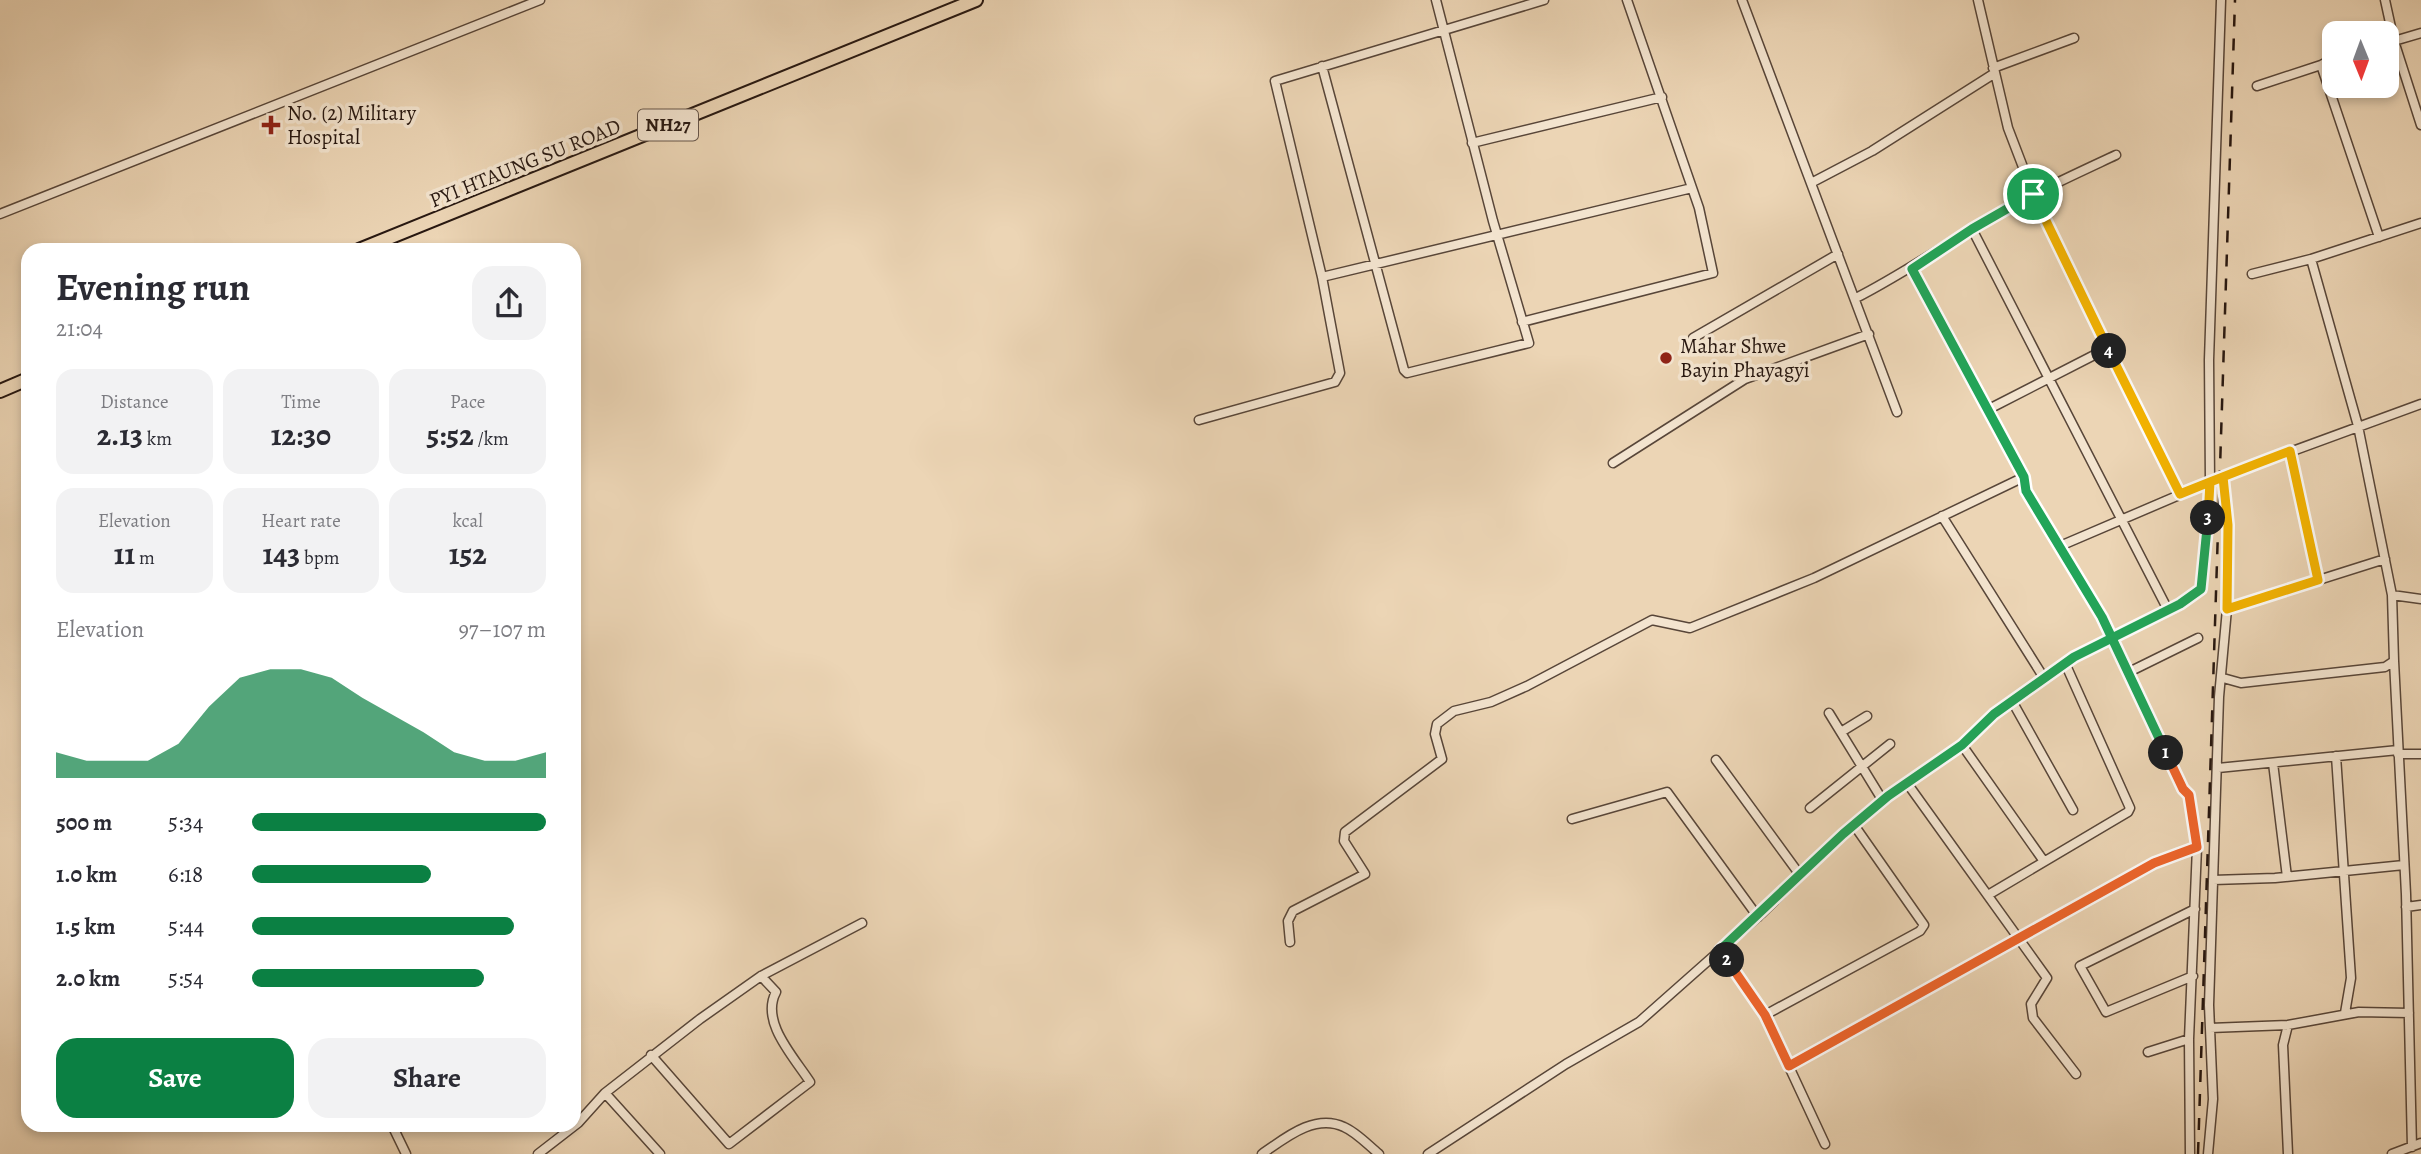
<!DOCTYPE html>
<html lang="en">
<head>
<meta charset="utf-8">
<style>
  body { margin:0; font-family:Alegreya,serif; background:#f2f2f3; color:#2b2b33; height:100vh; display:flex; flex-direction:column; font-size:26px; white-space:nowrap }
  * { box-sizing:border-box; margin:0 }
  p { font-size:23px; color:#7c7c81 }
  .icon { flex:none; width:38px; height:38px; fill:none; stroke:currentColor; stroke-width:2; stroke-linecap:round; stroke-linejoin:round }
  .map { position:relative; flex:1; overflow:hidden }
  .drawer { position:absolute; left:21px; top:243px; width:560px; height:889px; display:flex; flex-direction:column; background:#fff; border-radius:21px; box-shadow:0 4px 10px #0003 }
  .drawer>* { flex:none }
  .needle { width:46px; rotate:179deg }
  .tools { position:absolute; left:2322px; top:21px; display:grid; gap:14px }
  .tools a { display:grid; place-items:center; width:77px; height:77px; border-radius:14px; background:#fff; box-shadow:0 4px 10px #0003; font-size:35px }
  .pin { position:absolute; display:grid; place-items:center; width:60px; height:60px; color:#fff; margin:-30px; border:4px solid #fff; border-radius:50%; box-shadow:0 2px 7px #0007 }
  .km { position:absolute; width:35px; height:35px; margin:-18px; border-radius:50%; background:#222; color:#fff; font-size:19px; line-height:35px; text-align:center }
  .round { display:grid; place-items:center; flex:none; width:74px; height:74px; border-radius:21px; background:#f2f2f3 }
  .summary { display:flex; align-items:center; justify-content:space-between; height:119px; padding:0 35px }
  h1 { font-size:38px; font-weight:600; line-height:52px }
  .figures { display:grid; grid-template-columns:repeat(3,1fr); gap:10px; height:119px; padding:7px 35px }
  .figures div { display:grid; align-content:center; border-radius:18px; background:#f2f2f3; text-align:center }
  .figures b { font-size:30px; font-weight:600 }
  .figures small { font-size:19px; font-weight:400 }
  .figures p { font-size:19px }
  .chart { height:196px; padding:14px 35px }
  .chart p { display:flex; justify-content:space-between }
  .chart svg { width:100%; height:126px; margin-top:7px; fill:#0b8043; opacity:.7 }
  .cta { display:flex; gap:14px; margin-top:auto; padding:14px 35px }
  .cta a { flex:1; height:80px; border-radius:21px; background:#0b8043; color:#fff; font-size:28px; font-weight:600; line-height:80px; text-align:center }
  .cta a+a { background:#f2f2f3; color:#2b2b33 }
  ul { padding:0 35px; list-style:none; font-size:23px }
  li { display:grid; grid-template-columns:112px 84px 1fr; align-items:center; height:52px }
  li i { height:18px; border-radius:9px; background:#0b8043 }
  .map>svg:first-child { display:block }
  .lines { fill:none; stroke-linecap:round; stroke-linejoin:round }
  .minor-casing { stroke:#584639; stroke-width:11 }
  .trunk-casing { stroke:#271710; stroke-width:16 }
  .minor { stroke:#f3e4cf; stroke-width:8 }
  .trunk { stroke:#ecd5b5; stroke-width:12 }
  .rail { stroke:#271710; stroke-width:2.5; stroke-dasharray:12 12; stroke-linecap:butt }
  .split-1-casing { stroke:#fff; stroke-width:14 }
  .split-2-casing { stroke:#fff; stroke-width:14 }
  .split-3-casing { stroke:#fff; stroke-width:14 }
  .split-4-casing { stroke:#fff; stroke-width:14 }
  .split-5-casing { stroke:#fff; stroke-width:14 }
  .split-1 { stroke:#22a559; stroke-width:9 }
  .split-2 { stroke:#f0652b; stroke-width:9 }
  .split-3 { stroke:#22a559; stroke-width:9 }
  .split-4 { stroke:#f5b400; stroke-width:9 }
  .split-5 { stroke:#f5b400; stroke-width:9 }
  .poi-dot { fill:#8f2418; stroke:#f3e4cf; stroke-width:2.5 }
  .labels { text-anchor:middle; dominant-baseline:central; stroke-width:7; stroke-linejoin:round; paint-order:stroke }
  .shield { fill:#f3e4cf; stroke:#645449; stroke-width:2 }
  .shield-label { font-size:19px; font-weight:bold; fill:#271710 }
  .poi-label { font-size:21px; fill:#271710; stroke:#f3e4cf; text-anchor:start }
  .street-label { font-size:21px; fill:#271710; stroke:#f3e4cf }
</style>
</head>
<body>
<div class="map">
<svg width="2421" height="1154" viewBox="0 0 2421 1154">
  <rect width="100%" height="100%" fill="#ecd5b5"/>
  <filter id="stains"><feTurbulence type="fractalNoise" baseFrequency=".00286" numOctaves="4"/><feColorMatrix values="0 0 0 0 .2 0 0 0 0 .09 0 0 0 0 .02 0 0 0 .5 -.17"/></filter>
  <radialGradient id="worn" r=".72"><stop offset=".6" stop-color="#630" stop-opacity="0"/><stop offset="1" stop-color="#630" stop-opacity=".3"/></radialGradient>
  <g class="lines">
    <!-- minor casing -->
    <g class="minor-casing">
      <path id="minor" d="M1742,0l155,412
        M1978,0l30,128 28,73 144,293
        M2385,0l9,41 27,-8
        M2387,43l7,-2 27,84
        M2334,58l-13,7 58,172
        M1322,66l82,304 3,3 122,-30 -36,-122 -57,-221
        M1993,68l81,-30
        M2257,86l64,-21
        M1472,143l190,-46
        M1811,183l61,-32 123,-78
        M0,214l540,-214
        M1972,229l196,381
        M1912,269l112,208 2,14 76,126 81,172 6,6 8,52 -8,192 1,115
        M2252,274l59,-15 110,-36
        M1322,277l370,-89
        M1856,298c41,-21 77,-45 116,-69 46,-29 95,-51 144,-74
        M1522,322l191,-49 -14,-65 -72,-208
        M1693,338l145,-84
        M1987,410l121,-62
        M1199,420l136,-38 5,-9 -18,-96 -47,-196 269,-81
        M2290,451l28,129
        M1613,463l132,-84 124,-45
        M1942,516l102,162
        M2060,546l159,-68 202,-74
        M2392,595l29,4
        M2227,609l158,-50
        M2394,661l12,233 6,253
        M2129,672l69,-34
        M2223,678l18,5 144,-16 9,-6 -2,-66 -34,-169 -47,-167
        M2012,701l61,109
        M1829,713l54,88
        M1841,732l26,-16
        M1962,745l81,115
        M2398,754h23
        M2336,756l15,222 -6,35
        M1716,760l84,115
        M2273,763l14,114
        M2218,768l180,-18
        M1907,783l140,195 -16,26 2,14 43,56
        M1810,808l80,-64
        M1572,819l95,-27 91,125
        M2213,880l62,-2 129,-13
        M1988,895l140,-83 2,-4 -65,-145
        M2406,907l15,-2
        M1290,942l-2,-21 5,-10 72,-37 -21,-33 1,-9 97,-73 -7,-25 2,-10 17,-13 37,-9 36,-16 125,-66 38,8 124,-50 210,-101
        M1720,950l45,65 60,129
        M2193,976l-87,36 -26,-46 115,-57
        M1765,1015l155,-84 4,-6 -70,-100
        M2210,1028l78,-3 71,-13 50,1
        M2148,1052l41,-13
        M651,1055l78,89 81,-62c-16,-25 -50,-60 -34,-90l-15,-16
        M1789,1066l365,-203 43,-16
        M605,1093l55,61
        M392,1125l14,29
        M538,1154l40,-31 27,-30 95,-74 61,-43 101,-53
        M1262,1154c22,-15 52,-41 82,-27 12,5 24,18 35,27
        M1428,1154l138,-90 73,-42 122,-108 82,-80 45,-38 74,-51 33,-31 35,-26 44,-31 106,-52 21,-16 9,-107 -1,-122 12,-360
        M2208,1154l5,-55 -4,-94 10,-308 8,-88 1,-84 -5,-48
        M2288,1154l-5,-109 5,-20
        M2392,1154l29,-11"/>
    </g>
    <!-- trunk casing -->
    <g class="trunk-casing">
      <path id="trunk" d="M359,250l617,-250
        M0,391l28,-12"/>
    </g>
    <!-- minor -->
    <use href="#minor" class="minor"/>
    <!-- trunk -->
    <use href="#trunk" class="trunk"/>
    <!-- rail -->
    <path class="rail" d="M2198,1154l37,-1154"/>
  </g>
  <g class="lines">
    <!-- split-1 casing -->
    <g class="split-1-casing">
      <path id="split-1" d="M2033,194l-61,35 -60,40 112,208 2,14 76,126 64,136"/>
    </g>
    <!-- split-2 casing -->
    <g class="split-2-casing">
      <path id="split-2" d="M1727,960l38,55 24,51 365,-203 43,-16 -8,-52 -6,-6 -17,-36"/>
    </g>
    <!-- split-3 casing -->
    <g class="split-3-casing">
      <path id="split-3" d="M1727,960l-7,-10 123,-116 45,-38 74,-51 32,-31 80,-57 106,-53 21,-15 7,-71"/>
    </g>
    <!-- split-4 casing -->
    <g class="split-4-casing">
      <path id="split-4" d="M2109,351l71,143c37,-15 73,-29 110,-43l28,129 -91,29 1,-84 -5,-48 -13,5 -2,36"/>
    </g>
    <!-- split-5 casing -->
    <g class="split-5-casing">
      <path id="split-5" d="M2033,194l76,157"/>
    </g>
    <!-- split-1 -->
    <use href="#split-1" class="split-1"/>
    <!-- split-2 -->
    <use href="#split-2" class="split-2"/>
    <!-- split-3 -->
    <use href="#split-3" class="split-3"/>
    <!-- split-4 -->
    <use href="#split-4" class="split-4"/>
    <!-- split-5 -->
    <use href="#split-5" class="split-5"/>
  </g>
  <!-- markers -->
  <g class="poi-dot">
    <path d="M267.5 114.5h7v7h7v7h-7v7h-7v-7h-7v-7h7z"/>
    <circle cx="1666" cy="358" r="7"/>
  </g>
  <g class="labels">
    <!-- shield labels -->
    <rect class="shield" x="638" y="109.5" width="60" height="31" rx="5"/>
    <g class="shield-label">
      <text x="668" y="125">NH27</text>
    </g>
    <!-- poi labels -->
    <g class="poi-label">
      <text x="287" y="113">No. (2) Military<tspan x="287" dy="24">Hospital</tspan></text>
      <text x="1680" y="346">Mahar Shwe<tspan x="1680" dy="24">Bayin Phayagyi</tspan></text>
    </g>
    <!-- street labels -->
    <g class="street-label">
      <text transform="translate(525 163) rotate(-22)">PYI HTAUNG SU ROAD</text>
    </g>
  </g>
  <rect width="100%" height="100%" filter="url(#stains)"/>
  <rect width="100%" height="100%" fill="url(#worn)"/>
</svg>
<div class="tools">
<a><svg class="needle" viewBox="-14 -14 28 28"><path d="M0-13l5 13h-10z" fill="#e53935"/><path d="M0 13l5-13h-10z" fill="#7c7c81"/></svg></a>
</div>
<div class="pin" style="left:2033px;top:194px;background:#1e9e55"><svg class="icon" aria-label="arrive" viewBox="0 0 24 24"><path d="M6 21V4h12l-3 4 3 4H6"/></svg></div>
<b class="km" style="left:2166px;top:753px">1</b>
<b class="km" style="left:1727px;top:960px">2</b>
<b class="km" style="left:2208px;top:518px">3</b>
<b class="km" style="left:2109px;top:351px">4</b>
<section class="drawer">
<div class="summary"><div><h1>Evening run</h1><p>21:04</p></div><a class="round"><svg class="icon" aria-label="share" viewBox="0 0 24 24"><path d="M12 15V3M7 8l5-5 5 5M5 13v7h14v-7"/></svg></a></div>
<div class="figures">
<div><p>Distance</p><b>2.13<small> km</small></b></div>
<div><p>Time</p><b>12:30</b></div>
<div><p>Pace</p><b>5:52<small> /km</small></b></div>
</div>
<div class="figures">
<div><p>Elevation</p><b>11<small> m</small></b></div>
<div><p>Heart rate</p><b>143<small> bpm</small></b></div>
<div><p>kcal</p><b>152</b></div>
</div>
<div class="chart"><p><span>Elevation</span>97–107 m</p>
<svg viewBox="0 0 160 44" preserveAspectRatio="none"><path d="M0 44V35L10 38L20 38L30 38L40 32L50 19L60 9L70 6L80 6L90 9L100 16L110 22L120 28L130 35L140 38L150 38L160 35V44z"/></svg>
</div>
<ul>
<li><b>500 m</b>5:34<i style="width:100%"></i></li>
<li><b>1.0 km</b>6:18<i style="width:61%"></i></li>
<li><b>1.5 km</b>5:44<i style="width:89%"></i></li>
<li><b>2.0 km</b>5:54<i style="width:79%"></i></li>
</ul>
<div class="cta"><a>Save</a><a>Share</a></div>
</section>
</div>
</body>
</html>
